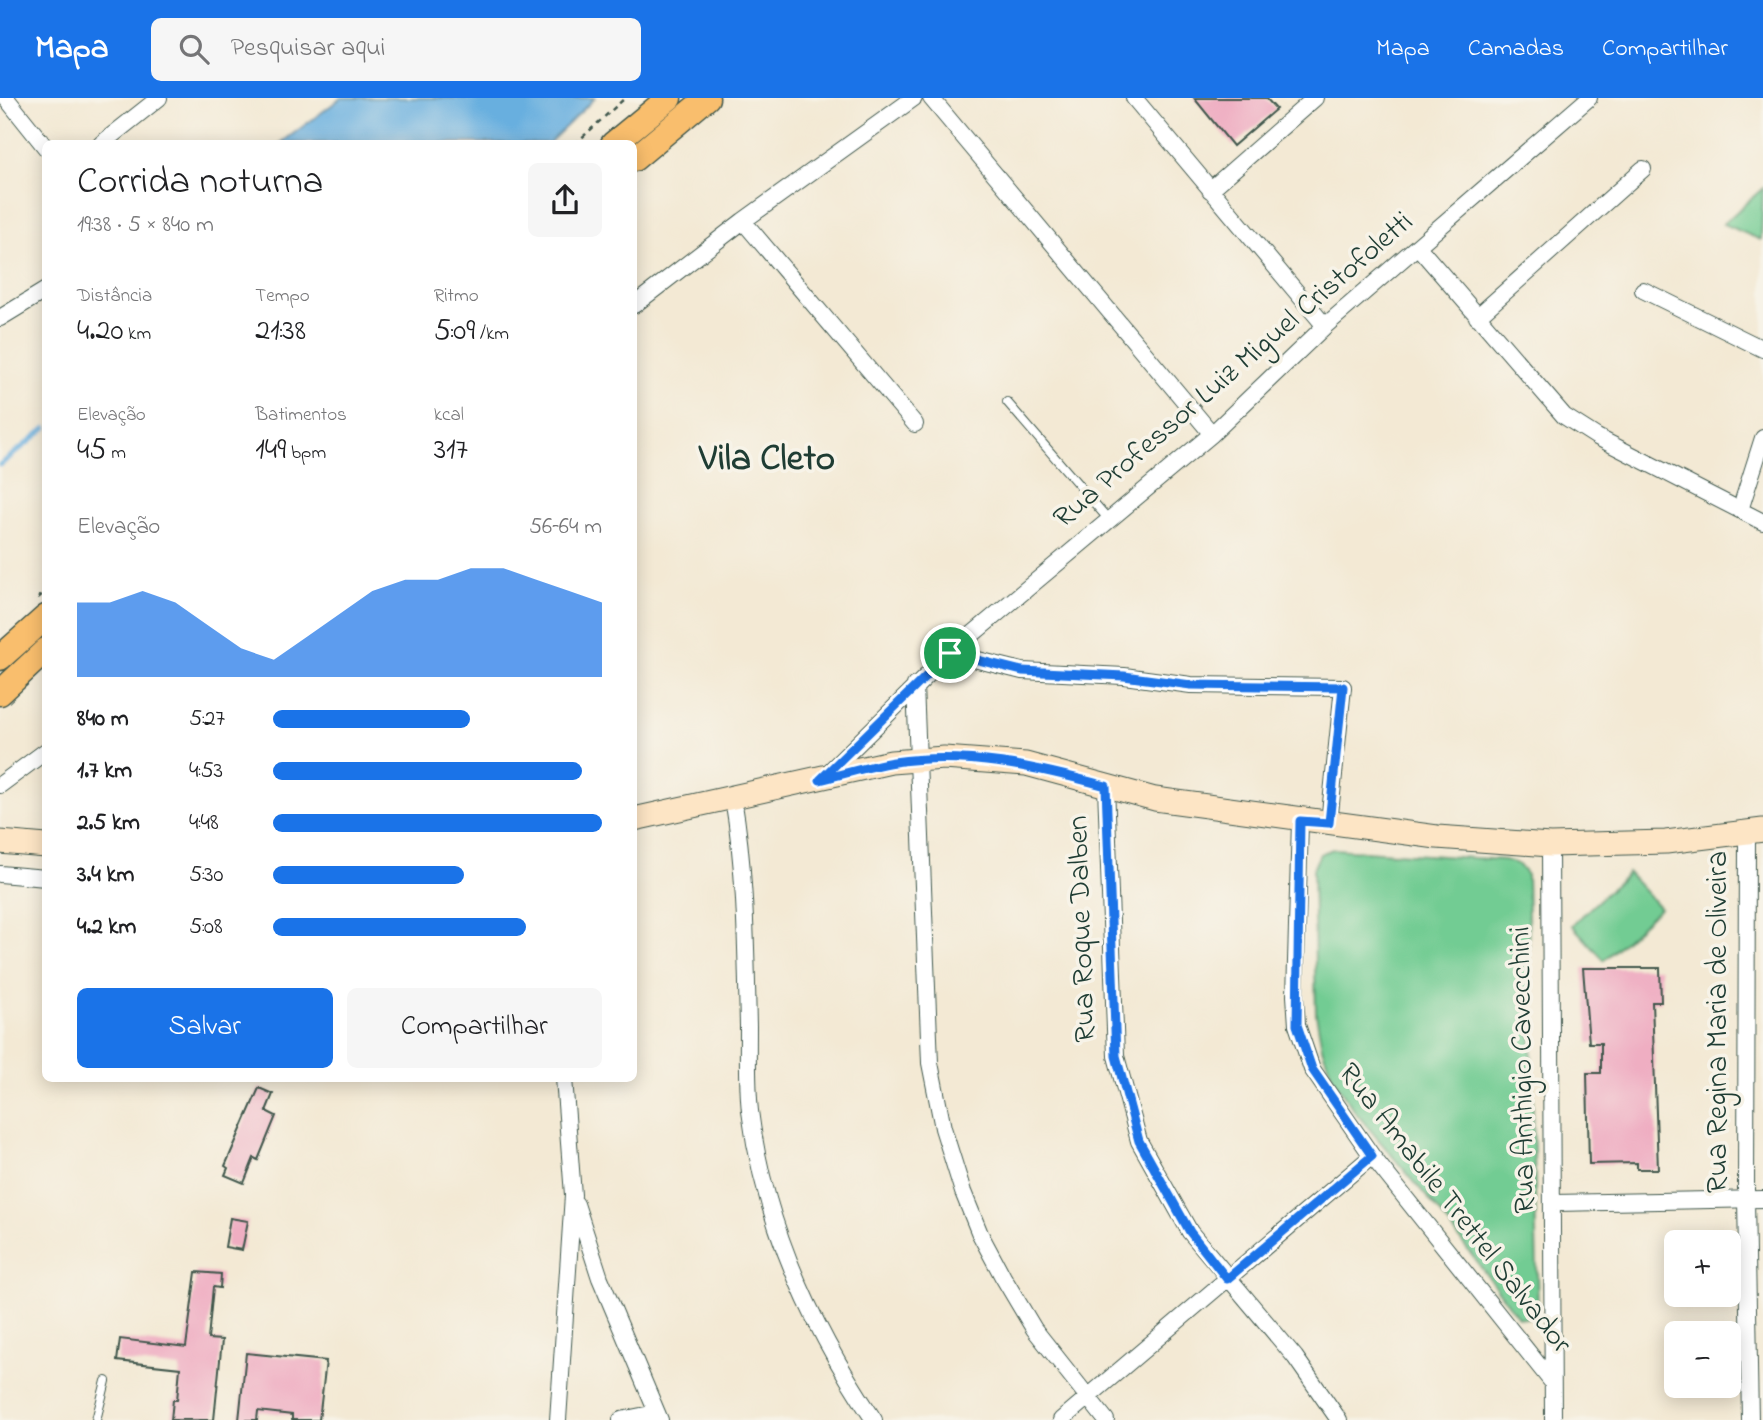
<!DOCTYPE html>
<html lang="pt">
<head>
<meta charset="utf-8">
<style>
  body { margin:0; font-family:"Indie Flower",sans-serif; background:#f6f6f6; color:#202124; height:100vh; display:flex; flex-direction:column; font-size:26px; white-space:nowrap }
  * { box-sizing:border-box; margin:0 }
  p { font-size:23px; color:#757577 }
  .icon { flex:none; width:38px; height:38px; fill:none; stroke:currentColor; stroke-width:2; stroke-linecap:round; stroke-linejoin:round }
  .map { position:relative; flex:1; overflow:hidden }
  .details { position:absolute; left:42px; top:42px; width:595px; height:942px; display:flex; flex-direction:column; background:#fff; border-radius:10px; box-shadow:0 4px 18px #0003 }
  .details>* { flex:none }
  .fabs { position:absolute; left:1664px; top:1132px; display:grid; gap:14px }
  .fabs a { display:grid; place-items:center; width:77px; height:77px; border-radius:10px; background:#fff; box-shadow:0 4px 18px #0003; font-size:35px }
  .pin { position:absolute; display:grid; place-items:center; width:60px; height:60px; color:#fff; margin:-30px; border:4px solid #fff; border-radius:50%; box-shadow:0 2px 7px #0007 }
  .round { display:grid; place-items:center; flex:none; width:74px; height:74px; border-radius:10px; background:#f6f6f6 }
  .overview { display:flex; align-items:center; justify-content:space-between; height:119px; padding:0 35px }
  h1 { font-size:38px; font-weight:600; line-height:52px }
  .stats { display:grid; grid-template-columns:repeat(3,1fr); gap:10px; height:119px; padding:7px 35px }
  .stats div { display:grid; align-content:center }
  .stats b { font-size:30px; font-weight:600 }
  .stats small { font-size:19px; font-weight:400 }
  .stats p { font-size:19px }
  .chart { height:196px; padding:14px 35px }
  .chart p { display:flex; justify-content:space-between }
  .chart svg { width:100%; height:126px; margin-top:7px; fill:#1a73e8; opacity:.7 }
  .action { display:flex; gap:14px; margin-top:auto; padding:14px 35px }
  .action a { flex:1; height:80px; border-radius:10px; background:#1a73e8; color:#fff; font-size:28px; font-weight:600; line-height:80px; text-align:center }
  .action a+a { background:#f6f6f6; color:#202124 }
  ul { padding:0 35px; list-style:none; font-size:23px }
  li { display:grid; grid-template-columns:112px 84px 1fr; align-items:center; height:52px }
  li i { height:18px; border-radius:9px; background:#1a73e8 }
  header { display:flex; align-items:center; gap:42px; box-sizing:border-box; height:98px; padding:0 35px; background:#1a73e8; color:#fff }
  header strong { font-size:33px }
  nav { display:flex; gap:38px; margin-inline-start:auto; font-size:24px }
  .search { width:490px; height:63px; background:#f6f6f6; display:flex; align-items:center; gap:18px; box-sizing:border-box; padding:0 24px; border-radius:10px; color:#757577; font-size:26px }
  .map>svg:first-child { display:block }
  .green { fill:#72cc93; stroke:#488464; stroke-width:2 }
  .water { fill:#68afdf; stroke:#44768a; stroke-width:2 }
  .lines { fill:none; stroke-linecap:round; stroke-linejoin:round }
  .stream { stroke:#68afdf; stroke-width:5 }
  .building { fill:#efaec2 }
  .lane-casing { stroke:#3f574c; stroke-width:10 }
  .street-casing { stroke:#3f574c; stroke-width:18 }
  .secondary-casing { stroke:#3f574c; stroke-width:25 }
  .primary-casing { stroke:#3f574c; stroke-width:27 }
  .path { stroke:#3f574c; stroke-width:2.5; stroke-dasharray:5 5; stroke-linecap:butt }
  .lane { stroke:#fff; stroke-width:8 }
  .street { stroke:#fff; stroke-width:16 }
  .secondary { stroke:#fde5c5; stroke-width:23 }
  .primary { stroke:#f9be6d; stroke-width:24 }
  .route-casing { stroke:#fff; stroke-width:14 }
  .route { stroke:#1a73e8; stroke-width:9 }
  .labels { text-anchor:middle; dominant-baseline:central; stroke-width:7; stroke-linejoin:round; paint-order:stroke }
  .street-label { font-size:30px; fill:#1f3d34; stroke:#f7f3e8 }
  .district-label { font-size:37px; font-weight:bold; fill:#1f3d34; stroke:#f7f3e8 }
</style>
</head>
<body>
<header>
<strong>Mapa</strong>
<div class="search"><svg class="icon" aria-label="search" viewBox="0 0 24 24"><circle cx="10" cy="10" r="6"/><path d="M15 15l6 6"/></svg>Pesquisar aqui</div>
<nav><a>Mapa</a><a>Camadas</a><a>Compartilhar</a></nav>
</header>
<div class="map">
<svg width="1763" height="1322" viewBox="0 0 1763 1322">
  <rect width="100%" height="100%" fill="#f7f3e8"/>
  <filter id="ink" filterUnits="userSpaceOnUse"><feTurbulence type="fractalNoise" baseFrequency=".0143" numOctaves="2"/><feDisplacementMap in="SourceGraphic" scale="14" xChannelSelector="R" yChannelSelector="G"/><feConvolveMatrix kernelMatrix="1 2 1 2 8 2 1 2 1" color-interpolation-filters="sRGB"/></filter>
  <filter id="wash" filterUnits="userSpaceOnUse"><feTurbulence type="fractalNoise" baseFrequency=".00686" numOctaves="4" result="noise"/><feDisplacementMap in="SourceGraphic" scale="28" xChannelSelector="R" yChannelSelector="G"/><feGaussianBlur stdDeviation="1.57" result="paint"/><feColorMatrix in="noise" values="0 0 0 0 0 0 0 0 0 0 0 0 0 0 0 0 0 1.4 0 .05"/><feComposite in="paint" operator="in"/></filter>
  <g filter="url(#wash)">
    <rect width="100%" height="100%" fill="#f3e9d4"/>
    <!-- green -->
    <path class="green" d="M1763,90l-2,52 -38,-16z
      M1333,751l172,11 13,4 9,11 11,436 -11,7 -9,-1 -80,-107 -82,-97 -22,-33 -12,-32 -6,-34 -3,-145 7,-15z
      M1628,775l32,35 -56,52 -32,-35z"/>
    <!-- water -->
    <path class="water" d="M341,0h254l-46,45h-268z"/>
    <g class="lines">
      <!-- stream -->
      <path class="stream" d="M0,367l46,-37"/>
    </g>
    <g id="blocks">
      <!-- building -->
      <path class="building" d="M1194,0h72l10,11 -43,37z
        M1583,870h77l1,34h-9l6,167h-21v-6l-48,1 -2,-91h14v-30h-12z
        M259,990l14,6 -7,17 10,5 -18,44 -4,-2 -10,25 -19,-8 3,-7 -3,-2z
        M230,1120l18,3 -6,29 -17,-3z
        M196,1174l25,2 -1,14 -7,-1 -5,52 14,1 -8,80h-43l2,-20h4l3,-32 -63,-7 3,-22 66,8z
        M246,1255l80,8 -7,59h-27v-5l-34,-4 -1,9h-18z"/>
    </g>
  </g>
  <g filter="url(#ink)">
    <use href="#blocks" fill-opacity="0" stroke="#3f574c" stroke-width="2"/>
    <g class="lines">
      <!-- lane casing -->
      <g class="lane-casing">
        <path id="lane" d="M1007,304l102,118
          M96,1322l10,-39"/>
      </g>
      <!-- street casing -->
      <g class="street-casing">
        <path id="street" d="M6,0l40,50
          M931,0l281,336
          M1134,0l191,228
          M101,46l58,-46
          M1210,92l105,-92
          M743,123l172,203
          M1419,150l145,168 33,21 166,85
          M1643,192l120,59
          M634,207l109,-84 171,-123
          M1477,219l166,-148
          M0,220l46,-28
          M1740,412l23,-72
          M950,555l72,18 102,5 67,9 152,2 -14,136
          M915,587l15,378 13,65 20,64 17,42 23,43 31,52 72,91
          M824,679l126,-124 262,-219 113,-108 264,-228
          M0,687l46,-34
          M1106,688l10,270 23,85 51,91 105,125 44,63
          M733,700c13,76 13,151 15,228 0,28 -1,58 2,85 14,111 62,217 124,309
          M1300,723l-5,175 2,29 15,44 60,87 180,226
          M1747,735l-1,366 4,221
          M1550,747l3,575
          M0,776l46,4
          M1554,1105l209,-4
          M576,1106l24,74 60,142
          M558,1322l15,-225 -9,-117
          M621,1322l35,-7
          M1061,1322l311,-264"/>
      </g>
      <!-- secondary casing -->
      <g class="secondary-casing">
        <path id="secondary" d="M634,721l257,-57 53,-4 82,6 129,35 282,38 113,8 116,-3 97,-12
          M0,744l46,4"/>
      </g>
      <!-- primary casing -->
      <g class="primary-casing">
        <path id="primary" d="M613,46l56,-46
          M634,61l73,-61
          M0,560l46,-41
          M0,595l46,-43"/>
      </g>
      <!-- path -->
      <path class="path" d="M575,46l50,-46
        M38,500l8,-7"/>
      <!-- lane -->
      <use href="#lane" class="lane"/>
      <!-- street -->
      <use href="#street" class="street"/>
      <!-- secondary -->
      <use href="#secondary" class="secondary"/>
      <!-- primary -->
      <use href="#primary" class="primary"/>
    </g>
  </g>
  <g class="lines" filter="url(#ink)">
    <!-- route casing -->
    <g class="route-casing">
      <path id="route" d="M950,555l72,18 102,5 67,9 152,2 -14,136 -29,-2 -3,204 15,44 60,87 -145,123 -37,-47 -51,-91 -23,-85 -10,-270c-70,-19 -139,-35 -212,-24 -25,4 -50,12 -74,18z"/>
    </g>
    <!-- route -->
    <use href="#route" class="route"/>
  </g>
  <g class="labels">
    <!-- street labels -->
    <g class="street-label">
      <text transform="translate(1234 273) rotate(-41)">Rua Professor Luiz Miguel Cristofoletti</text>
      <text transform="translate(1083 831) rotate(-92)">Rua Roque Dalben</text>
      <text transform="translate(1719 924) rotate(-90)">Rua Regina Maria de Oliveira</text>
      <text transform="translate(1524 972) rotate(-91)">Rua Anthigio Cavecchini</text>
      <text transform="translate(1454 1111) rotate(52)">Rua Amabile Trettel Salvador</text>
    </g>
    <!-- district labels -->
    <g class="district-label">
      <text x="767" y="362">Vila Cleto</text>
    </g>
  </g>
</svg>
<div class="fabs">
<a>+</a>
<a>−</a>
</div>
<div class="pin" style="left:950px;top:555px;background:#1e9e55"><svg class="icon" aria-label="arrive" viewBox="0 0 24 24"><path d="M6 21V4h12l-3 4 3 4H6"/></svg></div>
<section class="details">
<div class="overview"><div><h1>Corrida noturna</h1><p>19:38 · 5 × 840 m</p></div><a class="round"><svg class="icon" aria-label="share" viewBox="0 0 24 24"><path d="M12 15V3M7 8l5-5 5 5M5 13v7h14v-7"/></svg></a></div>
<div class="stats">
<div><p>Distância</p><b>4.20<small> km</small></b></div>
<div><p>Tempo</p><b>21:38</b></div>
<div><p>Ritmo</p><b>5:09<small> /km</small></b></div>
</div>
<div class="stats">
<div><p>Elevação</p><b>45<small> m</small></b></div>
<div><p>Batimentos</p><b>149<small> bpm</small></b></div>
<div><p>kcal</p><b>317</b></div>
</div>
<div class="chart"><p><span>Elevação</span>56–64 m</p>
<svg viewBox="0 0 160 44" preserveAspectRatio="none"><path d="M0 44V18L10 18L20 14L30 18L40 26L50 34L60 38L70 30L80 22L90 14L100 10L110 10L120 6L130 6L140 10L150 14L160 18V44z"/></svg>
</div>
<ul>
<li><b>840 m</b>5:27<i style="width:60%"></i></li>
<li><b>1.7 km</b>4:53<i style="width:94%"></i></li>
<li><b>2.5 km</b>4:48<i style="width:100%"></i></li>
<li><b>3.4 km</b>5:30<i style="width:58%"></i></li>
<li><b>4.2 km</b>5:08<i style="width:77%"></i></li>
</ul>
<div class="action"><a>Salvar</a><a>Compartilhar</a></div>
</section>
</div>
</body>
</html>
